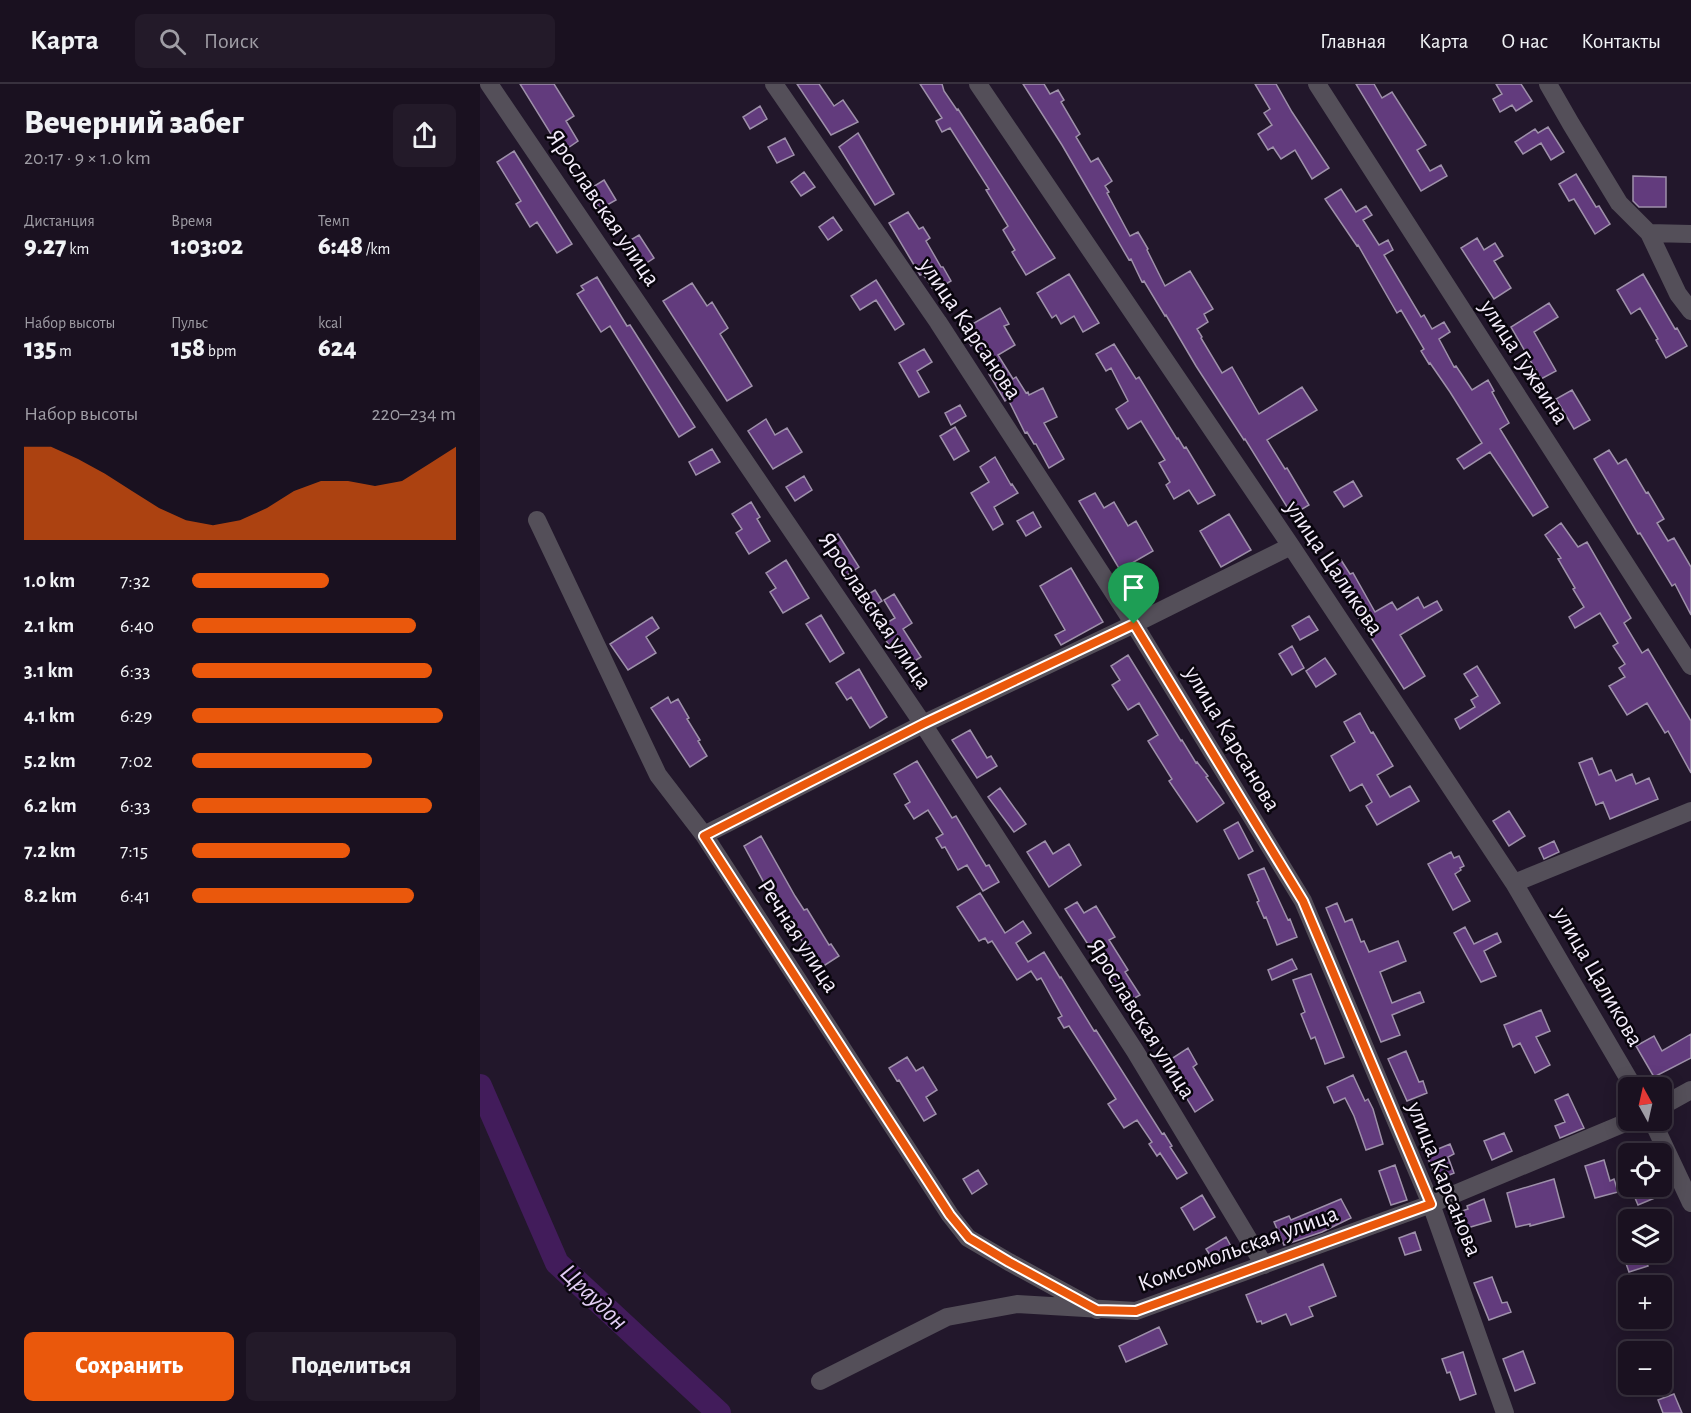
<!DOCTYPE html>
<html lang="ru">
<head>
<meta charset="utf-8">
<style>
  body { margin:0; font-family:"Alegreya Sans",sans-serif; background:#231a29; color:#f1f3f6; height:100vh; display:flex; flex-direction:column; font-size:22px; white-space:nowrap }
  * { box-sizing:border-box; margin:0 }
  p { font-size:20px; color:#9f9da5 }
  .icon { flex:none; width:33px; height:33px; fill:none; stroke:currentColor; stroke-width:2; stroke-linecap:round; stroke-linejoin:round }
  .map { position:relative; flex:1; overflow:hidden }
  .drawer { display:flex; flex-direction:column; background:#1a1120; width:480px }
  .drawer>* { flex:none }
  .needle { width:39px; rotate:352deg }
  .controls { position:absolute; left:1138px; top:993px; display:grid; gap:12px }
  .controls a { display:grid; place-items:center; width:54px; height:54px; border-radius:9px; background:#1a1120; box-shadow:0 3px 15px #0003,0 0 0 2px #38313e; font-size:30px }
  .pin { position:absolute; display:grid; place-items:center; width:51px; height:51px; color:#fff; margin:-62px -26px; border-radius:50% 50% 50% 0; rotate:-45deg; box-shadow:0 0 6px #0007 }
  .pin .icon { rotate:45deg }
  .round { display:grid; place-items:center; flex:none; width:63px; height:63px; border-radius:9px; background:#231a29 }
  .head { display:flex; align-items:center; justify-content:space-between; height:102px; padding:0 24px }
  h1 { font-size:33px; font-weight:800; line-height:45px }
  .metrics { display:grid; grid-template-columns:repeat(3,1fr); gap:9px; height:102px; padding:6px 24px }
  .metrics div { display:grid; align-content:center }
  .metrics b { font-size:26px; font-weight:800 }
  .metrics small { font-size:16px; font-weight:400 }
  .metrics p { font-size:16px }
  .chart { height:168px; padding:12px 24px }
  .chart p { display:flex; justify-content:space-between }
  .chart svg { width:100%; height:108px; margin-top:6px; fill:#ea580c; opacity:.7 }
  .action { display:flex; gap:12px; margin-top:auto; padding:12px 24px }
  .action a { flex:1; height:69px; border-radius:9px; background:#ea580c; color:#fff; font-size:24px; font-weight:800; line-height:69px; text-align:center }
  .action a+a { background:#231a29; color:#f1f3f6 }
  ul { padding:0 24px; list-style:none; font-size:20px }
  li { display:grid; grid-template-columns:96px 72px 1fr; align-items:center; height:45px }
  li i { height:15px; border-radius:8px; background:#ea580c }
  header { display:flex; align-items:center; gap:36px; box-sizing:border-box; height:84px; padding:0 30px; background:#1a1120; border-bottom:2px solid #38313e }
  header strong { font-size:28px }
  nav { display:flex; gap:33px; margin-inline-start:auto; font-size:21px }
  .search { width:420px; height:54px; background:#231a29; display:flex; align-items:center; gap:15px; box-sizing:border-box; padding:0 21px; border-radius:9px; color:#9f9da5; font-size:22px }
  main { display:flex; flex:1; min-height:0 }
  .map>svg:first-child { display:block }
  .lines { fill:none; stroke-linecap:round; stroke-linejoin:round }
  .river { stroke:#421c5b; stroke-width:24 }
  .building { fill:#623b7d; stroke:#9e90aa; stroke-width:1.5 }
  .minor { stroke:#544f59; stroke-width:18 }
  .route-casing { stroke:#fff; stroke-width:12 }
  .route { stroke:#ea580c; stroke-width:8 }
  .labels { text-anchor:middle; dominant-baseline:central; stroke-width:5; stroke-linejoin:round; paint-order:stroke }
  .street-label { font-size:24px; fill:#f4edfb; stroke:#09050d }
  .water-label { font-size:26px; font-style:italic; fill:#e2cdf4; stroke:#09050d }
</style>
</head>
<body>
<header>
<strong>Карта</strong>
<div class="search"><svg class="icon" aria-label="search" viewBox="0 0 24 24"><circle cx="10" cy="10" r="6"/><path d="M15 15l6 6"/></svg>Поиск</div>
<nav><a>Главная</a><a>Карта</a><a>О нас</a><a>Контакты</a></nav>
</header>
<main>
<section class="drawer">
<div class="head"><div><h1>Вечерний забег</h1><p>20:17 · 9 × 1.0 km</p></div><a class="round"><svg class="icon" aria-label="share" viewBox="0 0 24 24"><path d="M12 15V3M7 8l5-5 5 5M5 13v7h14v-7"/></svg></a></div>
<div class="metrics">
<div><p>Дистанция</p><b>9.27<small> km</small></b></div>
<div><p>Время</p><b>1:03:02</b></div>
<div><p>Темп</p><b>6:48<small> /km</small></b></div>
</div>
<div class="metrics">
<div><p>Набор высоты</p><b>135<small> m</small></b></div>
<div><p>Пульс</p><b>158<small> bpm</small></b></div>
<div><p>kcal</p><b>624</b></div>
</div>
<div class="chart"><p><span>Набор высоты</span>220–234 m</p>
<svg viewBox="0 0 160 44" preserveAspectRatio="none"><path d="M0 44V6L10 6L20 11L30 17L40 24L50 31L60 36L70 38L80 36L90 31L100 24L110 20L120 20L130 22L140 20L150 13L160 6V44z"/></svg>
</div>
<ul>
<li><b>1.0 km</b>7:32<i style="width:52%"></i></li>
<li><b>2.1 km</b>6:40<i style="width:85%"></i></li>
<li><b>3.1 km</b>6:33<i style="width:91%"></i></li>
<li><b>4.1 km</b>6:29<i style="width:95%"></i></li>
<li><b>5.2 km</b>7:02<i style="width:68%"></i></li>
<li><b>6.2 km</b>6:33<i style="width:91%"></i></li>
<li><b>7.2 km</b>7:15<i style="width:60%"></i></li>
<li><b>8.2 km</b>6:41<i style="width:84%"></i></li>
</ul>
<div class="action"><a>Сохранить</a><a>Поделиться</a></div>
</section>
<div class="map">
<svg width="1211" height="1329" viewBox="0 0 1211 1329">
  <rect width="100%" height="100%" fill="#22172b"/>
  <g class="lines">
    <!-- river -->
    <path class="river" d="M0,1002l77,177 162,150"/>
  </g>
  <!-- building -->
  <path class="building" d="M40,0h34l20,32 -8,5 12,20 -16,11z
    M317,0h22l15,22 9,-6 15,22 -27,13z
    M440,0h22l2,7 13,19 1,-1 97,149 -29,17 -14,-23 3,-2 -12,-20 5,-4 -22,-36 3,-1 -39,-61 -8,4 -6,-11 6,-3z
    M543,0h21l6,10 8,-4 6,10 -3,2 19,32 -4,3 15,25 7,-4 14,23 -7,5 4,6 -2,1 23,43 8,-4 10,17 -1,1 18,36 25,-15 23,38 -9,5 4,8 -11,7 5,8 -1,1 21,35 10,-6 27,47 43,-27 15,23 -50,30 18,29 2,-1 22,37 -17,10 -47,-76 -1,1 -48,-74 -30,-51 -1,1 -21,-35 -2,1 -11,-23 -2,1 -67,-115z
    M775,0h21l16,28 37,56 -17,11 -17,-29 -14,9 -8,-12 -5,3 -10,-16 14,-9 -8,-12 6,-4z
    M876,0h18l8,14 10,-6 34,53 -9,5 13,21 11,-6 6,11 -26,15z
    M1016,0h25l11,17 -16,10 -4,-6 -12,7 -7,-13 9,-5z
    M280,22l7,13 -17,10 -7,-12z
    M1068,43l16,25 -13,8 -10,-17 -18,11 -8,-12 20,-13 3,4z
    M378,49l36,61 -19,11 -36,-58z
    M305,54l9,17 -17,8 -9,-16z
    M34,67l58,93 -15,9 -20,-31 -7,5 -14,-23 5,-3 -24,-39z
    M324,88l11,15 -14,9 -10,-14z
    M1096,90l20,33 3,-1 11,18 -15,10 -21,-35 -5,2 -10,-17z
    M1153,92l33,1v30h-27l-6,-6z
    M124,96l12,20 -16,9 -12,-19z
    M861,105l15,23 10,-6 6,9 -9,5 16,25 9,-5 5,10 -9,5 37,62 3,-2 8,14 12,-7 6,10 -11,7 15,28 2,-1 16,24 16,-10 6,11 -2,1 17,31 -9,6 48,78 -15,9 -43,-64 -26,17 -7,-10 25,-16 -32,-51 -20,-29 -1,1 -8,-13 3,-2 -23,-39 -4,3 -39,-68 -1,1 -32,-47z
    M428,128l11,17 4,-2 7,11 -4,3 15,26h2l8,14 -17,10 -11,-17 -3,1 -31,-52z
    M353,133l9,13 -14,10 -9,-13z
    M159,151l15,23 -15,10 -15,-24z
    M997,154l7,12 11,-7 8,13 -9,5 17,27 -17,11 -33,-51z
    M589,190l30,49 -16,9 -9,-16 -13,8 -5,-9 -4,3 -15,-25z
    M1163,190l32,55 2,-1 10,18 -21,12 -10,-18 2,-1 -18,-31 -9,6 -14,-24z
    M117,193l30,49 3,-1 65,102 -16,10 -69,-111 -9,6 -24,-38 7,-4 -3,-4z
    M396,196l28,44 -9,6 -19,-30 -16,10 -9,-14z
    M212,199l15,23 5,-4 16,26 -8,6 32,52 -25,15 -64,-100z
    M1069,219l9,14 -24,15 22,39 -15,8 -30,-52z
    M520,224l9,16 -5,2 11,19 -17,10 15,24 3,-2 10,16 2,-1 1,3 14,-7 14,29 -13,6 20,36 -15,9 -13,-24h-2l-7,-12 -2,1 -17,-34 -3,2 -16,-27 2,-1 -17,-29 -3,2 -9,-16z
    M634,260l22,35 3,-2 38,62 1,-1 6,10 2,-1 29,48 -17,9 -9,-14 -15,9 -8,-14 4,-3 -11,-19 6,-3 -24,-39 -13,8 -12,-20 12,-8 -17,-33 -5,3 -10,-17z
    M444,265l8,13 -15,9 12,21 -10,5 -20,-34z
    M1092,306l18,30 -16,9 -18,-30z
    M480,321l6,11 -15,9 -6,-12z
    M286,335l9,16 12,-7 15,24 -29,17 -25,-38z
    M475,343l14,24 -15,9 -14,-24z
    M232,365l8,13 -24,13 -7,-13z
    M1129,366l9,14 8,-5 20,34 2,-1 16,27 -7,4 11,18 6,-3 17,29v48l-16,-31 -3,2 -32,-53 -2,1 -44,-75z
    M515,373l16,28 1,-1 6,9 -24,14 9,17 -10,6 -22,-37 18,-11 -9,-15z
    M324,392l8,14 -17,11 -9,-14z
    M873,397l9,15 -18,11 -10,-15z
    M615,409l9,15 10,-6 14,24 8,-5 17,30 -33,19 -41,-69z
    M271,418l9,15 -3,2 13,22 -21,13 -13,-21 6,-4 -10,-15z
    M553,428l8,15 -15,9 -9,-15z
    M749,430l22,36 -30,17 -21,-36z
    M1081,439l17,24 9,-5 44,76 -7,5 18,30 6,-4 43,72v52l-23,-42 -3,2 -18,-30 -20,12 -18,-29 16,-9 -6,-9 6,-4 -12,-18 5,-3 -18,-30 -25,15 -6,-11 15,-10 -11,-18 2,-1 -17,-29 3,-1 -16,-23z
    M358,450l21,33 -15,10 -21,-34z
    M306,476l23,38 -26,15 -13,-21 6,-4 -10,-15z
    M861,476l9,14 3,-1 22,39 17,-10 5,8 21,-13 6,11 13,-7 5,9 -42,25 25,41 -21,13 -77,-120z
    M591,484l32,54 -42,23 -6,-10 10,-5 -25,-44z
    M395,506l7,11 -16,10 -7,-11z
    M414,510l18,29 -9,6 18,28 -8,5 13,21 -9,6 -39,-61 17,-10 -11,-18z
    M341,531l23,38 -14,9 -24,-38z
    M829,532l9,14 -18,10 -8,-14z
    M172,533l7,11 -13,9 10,16 -28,17 -18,-26z
    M812,562l12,22 -12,7 -13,-21z
    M648,571l53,86 1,-1 14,23 1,-1 11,14 -2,1 18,26 -27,19 -28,-41 3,-2 -24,-38 10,-6 -19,-32 -11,7 -16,-25 8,-5 -9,-14z
    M845,574l11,16 -20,13 -10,-16z
    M997,582l23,37 -40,26 -5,-10 20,-12 -4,-7 7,-4 -14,-22z
    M379,585l28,48 -17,11 -19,-31 -4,3 -11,-17z
    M188,613l3,6 7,-4 11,19 -2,1 13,21 -2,1 9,15 -17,11 -39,-59z
    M880,629l11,20 2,-1 20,34 -16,9 13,22 20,-11 9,15 -42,24 -11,-19 6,-4 -10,-18 -12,7 -19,-35 24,-14 -11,-20z
    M490,646l17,28 4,-2 6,10 -20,12 -25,-38z
    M1112,674l7,17 12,-5 5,11 16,-7 4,10 13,-6 9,21 -48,20 -7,-17 -7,3 -17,-42z
    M437,677l35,57 4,-2 30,50 3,-1 10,17 -16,9 -16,-26 -9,5 -13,-23 -3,1 -6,-10 7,-4 -15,-24 -14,9 -9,-14 5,-3 -16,-28z
    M520,704l26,36 -12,8 -26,-35z
    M1029,727l16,25 -16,10 -16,-25z
    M758,738l15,29 -14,8 -15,-29z
    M281,752l34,60 9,14 3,-1 22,36 2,-1 8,12 -17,11 -14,-22 -3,1 -32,-53 -3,1 -26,-48z
    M565,757l8,13 16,-10 12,21 -32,22 -22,-35z
    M1074,757l5,11 -15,7 -5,-11z
    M971,768l3,6 5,-2 5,10 -4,2 1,2 -6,4 15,27 -17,9 -25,-46z
    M784,784l24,52 2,-1 7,18 -20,8 -11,-28 -2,1 -7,-16 2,-1 -11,-26z
    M500,809l25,40 18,-12 8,12 -15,10 12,19 16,-10 16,26 1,-1 33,54 2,-1 66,104 2,-1 8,13 -2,1 17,26 -10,6 -17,-26 -3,3 -8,-12 3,-2 -15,-22 -13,8 -16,-24 8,-5 -47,-73 -5,2 -6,-10 4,-2 -21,-38 -4,2 -6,-9 -14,9 -25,-39 -4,2 -3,-5 -6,3 -22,-34z
    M597,818l7,11 12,-7 19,31 -6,3 19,30 -3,2 15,23 -14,8 -61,-94z
    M857,819l8,19 7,-3 9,23 3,-1 5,11 29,-11 8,20 -26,11 12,31 28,-11 4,10 -32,13 8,20 -19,7 -55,-134z
    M985,843l9,17 23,-11 4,9 -17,9 12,25 -15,6 -27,-49z
    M812,875l5,10 -25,11 -4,-10z
    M831,890l33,83 -19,7 -10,-27 -4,2 -10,-25 4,-2 -12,-32z
    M1061,926l9,21 -14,6 14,28 -15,8 -15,-30 -7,4 -9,-22z
    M1211,950v24l-37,19 -18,-31 18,-10 8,15z
    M708,964l9,16 -4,3 20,33 -18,12 -30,-49z
    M926,967l13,31 4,-1 4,12 -20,8 -19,-42z
    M427,973l9,14 7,-4 14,23 -11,7 10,17 -12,7 -25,-41 -2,1 -8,-13z
    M873,991l12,26 3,-2 5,10 10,35 -17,6 -12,-34 -9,-18 -11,5 -7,-16z
    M1088,1010l16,34 -24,10 -5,-12 10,-4 -10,-22z
    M1024,1049l8,18 -20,9 -8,-19z
    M970,1060l4,10 -6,3 6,16 -17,7 -11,-26z
    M1124,1076l6,21 4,-2 4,13 -23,6 -10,-32z
    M915,1081l12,35 -16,5 -12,-34z
    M498,1086l9,14 -15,10 -9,-15z
    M1074,1095l10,38 -34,9v-2l-14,3 -9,-34z
    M1150,1102h22l5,11 -19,8z
    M722,1111l13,22 -21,13 -13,-22z
    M861,1115l10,19 -29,14 -38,13 -10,-23 15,-6 2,4z
    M1004,1115l7,22 -34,10 -6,-16 17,-6 -1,-3z
    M935,1148l6,18 -16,5 -6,-17z
    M746,1153l7,13 -19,11 -8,-12z
    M1142,1168h21l5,14 -19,6z
    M843,1180l13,32 -27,11 4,9 -22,9 -5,-11 -24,10 -1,-3 -4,1 -11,-27z
    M1012,1193l10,26 5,-1 4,10 -22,8 -15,-37z
    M679,1243l8,17 -41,18 -7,-16z
    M1043,1267l12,32 -20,8 -12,-32z
    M983,1268l13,42 -16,6 -10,-28 -3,1 -5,-14z
    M1194,1310l8,19h-19l-5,-13z"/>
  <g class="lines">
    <!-- minor -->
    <path class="minor" d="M9,0l434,640 212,327 129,214
      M294,0l164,238 196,302 169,277 128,303 74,209
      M498,0l313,462 223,337 120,205
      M837,0l374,582
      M1068,0l23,40 48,79 30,30 29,61 13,17
      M1169,149l42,1
      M57,436l121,255 46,60 246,380 18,23 41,24 88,48
      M224,751l219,-111 211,-100 157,-78
      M1034,799l177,-72
      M1182,1022l29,-16
      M1172,1036l39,83
      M340,1297l127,-64 70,-13 119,7 295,-107 201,-84"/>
  </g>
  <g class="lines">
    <!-- route casing -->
    <g class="route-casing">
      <path id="route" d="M654,540l169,277 128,303 -295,107 -39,-1 -88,-48 -40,-24 -19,-23 -246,-379 219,-112z"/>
    </g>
    <!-- route -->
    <use href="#route" class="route"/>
  </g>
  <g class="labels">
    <!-- street labels -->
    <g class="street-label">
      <text transform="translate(123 124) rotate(56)">Ярославская улица</text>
      <text transform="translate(490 245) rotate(56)">улица Карсанова</text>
      <text transform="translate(1044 278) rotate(57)">улица Гужвина</text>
      <text transform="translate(854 484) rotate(56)">улица Цаликова</text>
      <text transform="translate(395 527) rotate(56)">Ярославская улица</text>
      <text transform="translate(752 655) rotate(59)">улица Карсанова</text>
      <text transform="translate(318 852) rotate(57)">Речная улица</text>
      <text transform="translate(1118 893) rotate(60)">улица Цаликова</text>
      <text transform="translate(661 935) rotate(58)">Ярославская улица</text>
      <text transform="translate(964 1095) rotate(68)">улица Карсанова</text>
      <text transform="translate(758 1165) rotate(-20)">Комсомольская улица</text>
    </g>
    <!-- water labels -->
    <g class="water-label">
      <text transform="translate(114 1213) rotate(44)">Цраудон</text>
    </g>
  </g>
</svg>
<div class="controls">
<a><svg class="needle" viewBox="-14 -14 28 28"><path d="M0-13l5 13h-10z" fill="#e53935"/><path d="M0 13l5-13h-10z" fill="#9f9da5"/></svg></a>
<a><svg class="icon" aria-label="locate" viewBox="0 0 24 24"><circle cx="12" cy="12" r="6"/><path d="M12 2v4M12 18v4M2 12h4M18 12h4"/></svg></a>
<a><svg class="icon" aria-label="layers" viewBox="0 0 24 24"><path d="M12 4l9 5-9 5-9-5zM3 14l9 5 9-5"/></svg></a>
<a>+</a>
<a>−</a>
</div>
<div class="pin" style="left:654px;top:540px;background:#1e9e55"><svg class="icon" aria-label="arrive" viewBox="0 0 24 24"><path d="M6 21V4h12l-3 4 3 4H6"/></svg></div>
</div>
</main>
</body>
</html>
